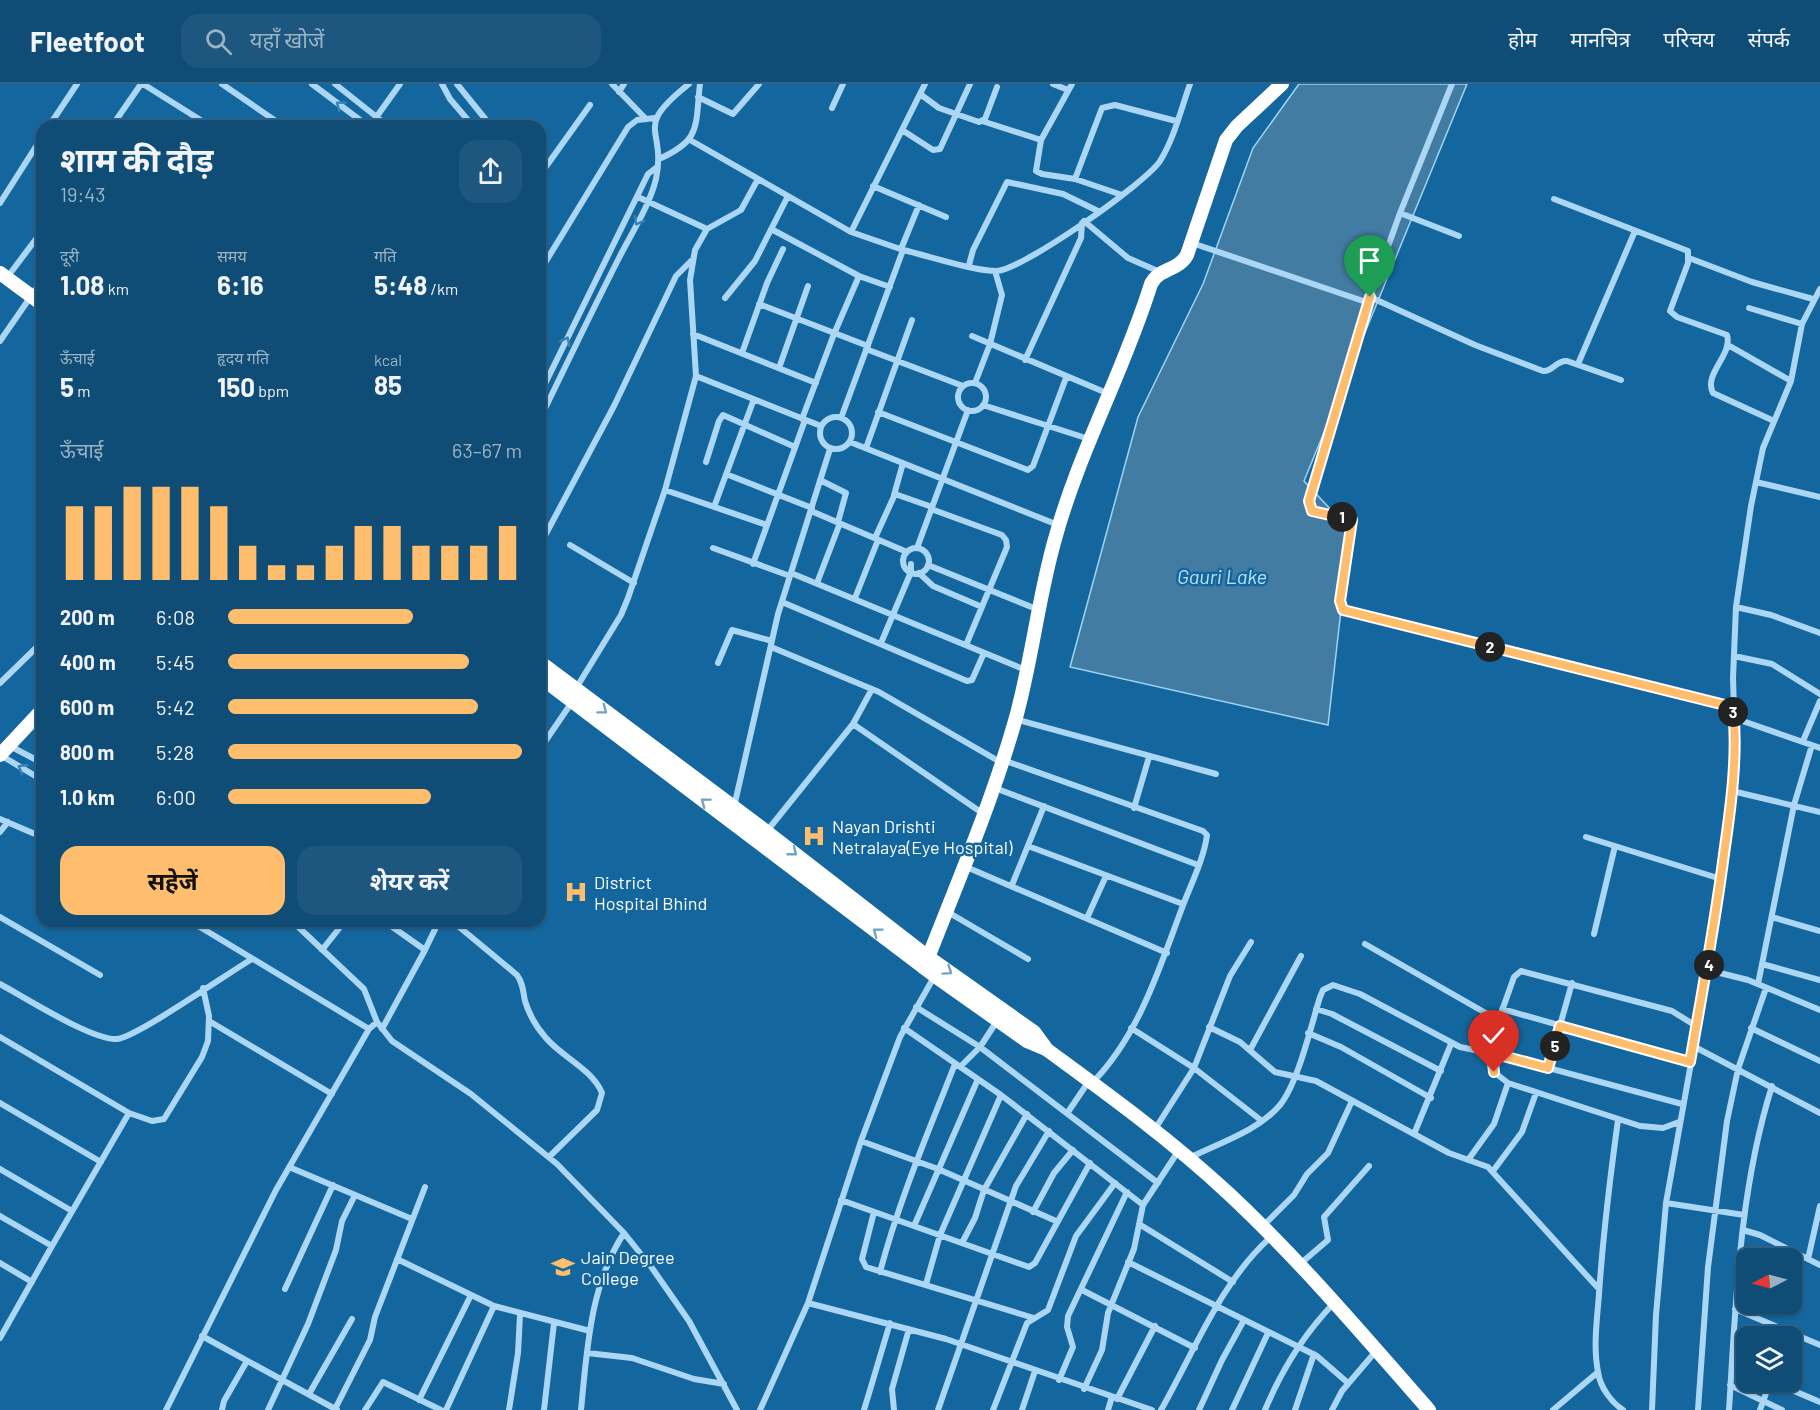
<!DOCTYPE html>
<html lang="hi">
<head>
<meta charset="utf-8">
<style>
  body { margin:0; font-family:Barlow,"Noto Sans Devanagari",sans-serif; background:#1d567e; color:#f1f3f6; height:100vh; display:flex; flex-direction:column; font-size:22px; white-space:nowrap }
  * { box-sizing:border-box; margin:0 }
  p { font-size:20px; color:#9bb4c5 }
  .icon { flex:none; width:33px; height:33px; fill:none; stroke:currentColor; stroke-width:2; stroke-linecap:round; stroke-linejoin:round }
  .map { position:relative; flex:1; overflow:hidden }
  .details { position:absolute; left:36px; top:36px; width:510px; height:807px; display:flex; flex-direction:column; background:#0f4c76; border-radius:18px; box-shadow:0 2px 4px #0004,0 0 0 2px #2f6388 }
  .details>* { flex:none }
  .needle { width:39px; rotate:264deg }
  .buttons { position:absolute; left:1736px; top:1164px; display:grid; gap:12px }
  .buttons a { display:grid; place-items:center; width:66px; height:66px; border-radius:12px; background:#0f4c76; box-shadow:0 2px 4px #0004,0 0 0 2px #2f6388; font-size:30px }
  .pin { position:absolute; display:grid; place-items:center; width:51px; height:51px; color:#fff; margin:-62px -26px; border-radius:50% 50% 50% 0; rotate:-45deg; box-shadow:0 0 6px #0007 }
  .pin .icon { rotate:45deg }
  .km { position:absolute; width:30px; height:30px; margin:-15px; border-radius:50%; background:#222; color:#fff; font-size:16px; line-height:30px; text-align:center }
  .round { display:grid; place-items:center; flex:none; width:63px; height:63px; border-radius:18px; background:#1d567e }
  .headline { display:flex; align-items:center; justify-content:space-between; height:102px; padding:0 24px }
  h1 { font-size:33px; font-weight:700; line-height:45px }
  .stats { display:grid; grid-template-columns:repeat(3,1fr); gap:9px; height:102px; padding:6px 24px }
  .stats div { display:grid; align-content:center }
  .stats b { font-size:26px; font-weight:700 }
  .stats small { font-size:16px; font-weight:400 }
  .stats p { font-size:16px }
  .chart { height:168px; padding:12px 24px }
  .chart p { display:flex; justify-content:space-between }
  .chart svg { width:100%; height:108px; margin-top:6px; stroke:#ffbe6e; stroke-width:6 }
  .cta { display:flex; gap:12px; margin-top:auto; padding:12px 24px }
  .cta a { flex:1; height:69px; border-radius:18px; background:#ffbe6e; color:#111; font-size:24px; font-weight:700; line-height:69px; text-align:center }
  .cta a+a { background:#1d567e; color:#f1f3f6 }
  ul { padding:0 24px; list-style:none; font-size:20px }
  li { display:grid; grid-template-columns:96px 72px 1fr; align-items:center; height:45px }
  li i { height:15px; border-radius:8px; background:#ffbe6e }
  header { display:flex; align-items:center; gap:36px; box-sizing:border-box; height:84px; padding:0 30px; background:#0f4c76; border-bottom:2px solid #2f6388 }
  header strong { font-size:28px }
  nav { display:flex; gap:33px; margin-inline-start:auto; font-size:21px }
  .search { width:420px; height:54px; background:#1d567e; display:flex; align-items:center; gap:15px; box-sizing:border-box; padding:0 21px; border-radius:18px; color:#9bb4c5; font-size:22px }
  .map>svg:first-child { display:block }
  .water { fill:#437ca3; stroke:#9dd5f6; stroke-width:1.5 }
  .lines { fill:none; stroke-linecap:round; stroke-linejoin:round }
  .street { stroke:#abd7f4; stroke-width:6 }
  .highway { stroke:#fff; stroke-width:14 }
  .oneway { stroke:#3a82b4 }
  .oneway2 { stroke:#72a3c5 }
  .route-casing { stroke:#fff; stroke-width:12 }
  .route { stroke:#ffbe6e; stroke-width:8 }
  .labels { text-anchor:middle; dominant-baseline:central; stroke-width:5; stroke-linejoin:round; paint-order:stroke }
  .poi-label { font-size:18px; fill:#fff; stroke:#14669e; text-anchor:start }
  .water-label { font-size:20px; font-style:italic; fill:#bfe3fa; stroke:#14669e }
</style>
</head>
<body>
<header>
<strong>Fleetfoot</strong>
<div class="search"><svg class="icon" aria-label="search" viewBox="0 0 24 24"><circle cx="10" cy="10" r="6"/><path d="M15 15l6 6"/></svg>यहाँ खोजें</div>
<nav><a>होम</a><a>मानचित्र</a><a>परिचय</a><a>संपर्क</a></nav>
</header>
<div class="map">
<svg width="1820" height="1326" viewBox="0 0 1820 1326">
  <rect width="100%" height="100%" fill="#14669e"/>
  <!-- water -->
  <path class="water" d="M1299,0h168l-163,397 46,49 -22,195 -258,-58 68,-250 65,-133 50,-136z"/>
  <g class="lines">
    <!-- street -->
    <path class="street" d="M143,0l67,42
      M222,0l61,42
      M312,0l56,42
      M335,0l53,42
      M442,0l8,15 23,27
      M457,0l34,42
      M612,0l34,35
      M1053,0l15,6
      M1072,0l-31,56 -5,31 6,3 33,5 47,16
      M1452,0l-52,129 -30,84 -61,204 3,10 40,9 -11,87 6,6 386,94
      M619,8l5,-8
      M920,10l19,14 40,14 6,-3 12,-32
      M698,13l35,17 26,-30
      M832,24l11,-24
      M53,37l8,5
      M982,37l59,19
      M49,42l28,-42
      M112,42l29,-42
      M370,42l30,-42
      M902,46l31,20 7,-1 30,-65
      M690,56l161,92 52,18 -62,168
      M659,75c43,-19 36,-33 41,-75
      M540,91l50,-70
      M1075,95l27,-71 13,-3 61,16
      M873,102l73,31
      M638,113l69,32
      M1554,115l134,52v12l-18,48 7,6 50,18c6,20 -24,39 -14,58l61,28
      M0,119l42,-66
      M1400,129l59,23
      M1084,137l44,37 32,14
      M773,146l86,46 31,11
      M851,148l74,-148
      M1192,159l177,60
      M901,165l18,-44
      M903,166c26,6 70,21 94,21 25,-1 149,-88 163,-110 14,-22 21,-52 30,-77
      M1689,174l63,24 61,17
      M969,181l4,-15 34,-68 56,12 35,17
      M12,187l30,-40
      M540,187l88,-144 9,-7 18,-2
      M1370,213l105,48 68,26c10,1 13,-11 24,-10l54,19
      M725,214l30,-37 33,-65
      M759,220l109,42
      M1749,224l53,16
      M693,250l123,49
      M972,252l137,58
      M0,257l36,-52
      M1728,261l63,36
      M866,265l97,37
      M742,269l25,-70 16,-34
      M1025,276l56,-122 1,-15
      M1578,280l57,-133
      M779,284l29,-82
      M696,292l-6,-96 5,-30 12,-21 34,-19 17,-31
      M975,299l15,-39 12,-49 -7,-24
      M958 313a14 14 0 1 1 28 0a14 14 0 1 1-28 0Z
      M540,310l108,-220 9,-7
      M983,321l106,34
      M878,328l150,58 5,-4 33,-88
      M820 349a16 16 0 1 1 32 0a16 16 0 1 1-32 0Z
      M540,335c26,-54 52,-108 79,-161 13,-26 30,-51 37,-79 11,-53 -25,-49 33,-95
      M802,335l32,-85 25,-58
      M850,358l208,83
      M866,364l46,-128
      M706,378l13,-41 4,-6 72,32
      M726,390l86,34
      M820,396l26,13 -8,29
      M1756,398l64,15
      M665,406l102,35
      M894,411l9,-32
      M714,423l40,-108
      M931,425l71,26 4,5 1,7 -41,98
      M811,427l96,41
      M875,454l20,-44 37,13
      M540,461l74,-139 62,-130 16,-16
      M570,461l64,38
      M713,464l77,28
      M917,464l51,-138
      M903 477a13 13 0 1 1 26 0a13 13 0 1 1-26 0Z
      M753,480l52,-144
      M928,481l111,45
      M791,489l237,98
      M919,489l14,13 49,21
      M817,499l23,-60
      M855,514l23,-58
      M782,518l185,79 5,-1 12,-27
      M1736,523l35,8 49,18
      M881,559l30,-71v-8
      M771,563l108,45 123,71
      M1734,572l38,8 48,30
      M718,579l14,-33 40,11
      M0,599l42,-41
      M872,605l-19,35 132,91
      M575,606l46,-75 7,-17 37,-108 31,-114 125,50
      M1734,634l86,30
      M1015,635l201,55
      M1803,657l17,-40
      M10,662l32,17
      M540,665l32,-47
      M0,674l2,-2 40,24
      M1003,676l200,71 4,4c-3,24 -17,51 -25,73 -23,61 -43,127 -89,174
      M995,704l203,77
      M1732,707l88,21
      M734,723l44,-193 52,-165
      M1134,724l15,-51
      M0,735l42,18
      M767,747l86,-107
      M0,748l8,-10
      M1586,753l135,42
      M1028,762l155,58
      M964,782l203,87
      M1012,801l32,-79
      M946,827l82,48
      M0,833l100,58
      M1772,833l48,14
      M1087,834l19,-42
      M190,837l179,108
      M292,837l72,68 13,33 15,19 79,53 86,70 67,69 28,35 37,53 48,89
      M384,837l41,29 14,-29
      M452,837l65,54c6,8 6,16 8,26 4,13 12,27 21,37 16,19 46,31 56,55l-5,17 -48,47
      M1594,850l21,-88
      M1365,860l133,76
      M322,866l23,-29
      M1762,880l58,16
      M1708,886l40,10 72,30
      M0,900c24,13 93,57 117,55 20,-2 111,-66 135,-80
      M1758,900l36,-179 18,-60
      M916,923l64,40 178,136
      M1316,925l16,5 109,57
      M1502,925l188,53
      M209,937l123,73
      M1209,943l31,15 35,30 41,9 133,72 39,14 111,122
      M904,944l97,67 142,110
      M1131,944l63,40 68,53
      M1751,944l69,33
      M382,945l43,-79
      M1308,949l33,14 90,51
      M0,953l129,76 -77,133
      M1693,962l127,67
      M1250,966l51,-94
      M960,983l20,-20 17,-26
      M1548,984l24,-85
      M0,1019l101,59
      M1068,1028l21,-31
      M129,1029l23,8 12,-2 38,-62 6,-16 1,-25 -6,-28
      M1618,1036c-8,58 -15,115 -19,174 -2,26 -6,53 -1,78 2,15 13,30 25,38
      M1679,1038l-16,6 -23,-2 -132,-43 -14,-11 -1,-36 21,-59 7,-6 151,40 24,15
      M1155,1045l39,-61 36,-92 21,-34
      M1414,1050l37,-90
      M861,1057l77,28 118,52
      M1189,1074c30,-15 69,-27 91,-53 18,-22 31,-79 40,-108l3,-7 10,-5 27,9 100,53 44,9 178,48
      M1468,1076l26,-36 14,-41
      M289,1083l123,52
      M0,1085l72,42
      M1493,1087l29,-39 14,-39
      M841,1116l188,67 6,-4 55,-100
      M1666,1119l78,12
      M874,1128l-12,47 4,8 168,51
      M1033,1128l21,-39 19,-23
      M0,1132l52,30 -52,92
      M1139,1140l94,58
      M914,1142l64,-147
      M1263,1142l31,-31 13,-21 21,-21 24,-52
      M1743,1146l17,5 60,30
      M962,1159l13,-25 9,-28 43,-76
      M397,1175l97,47 96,25
      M1808,1175l12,-53
      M1128,1178l189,94 31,27
      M0,1179l32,19
      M1300,1180l28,-24 -4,-23 45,-51
      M880,1188c19,-72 48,-139 75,-208
      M926,1200l14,-49 61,-140
      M285,1205l48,-104
      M1082,1206l113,58
      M808,1219l138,36 206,71
      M1735,1225l85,36
      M202,1252l135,74
      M587,1269l45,5 62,21 30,5
      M1059,1296l14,-33 -6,-20 1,-11 59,-124
      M1773,1298l47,20
      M1730,1301l52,25
      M1084,1305l18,-39 6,-37 26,-64 9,-44 36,-55
      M309,1310l43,-75
      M1117,1315l38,-73
      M419,1316l52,-105
      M335,1325l35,-69 5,-23 50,-130
      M166,1326l110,-220 93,-161 8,-7
      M222,1326l2,-9 23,-40
      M268,1326l40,-86 28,-74 6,-29 13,-26
      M365,1326l18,-28 58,28
      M446,1326l48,-104
      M509,1326l9,-57 2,-38
      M544,1326l10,-87
      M581,1326c6,-60 9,-125 43,-177
      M760,1326l48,-107 53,-162 39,-104 34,-60
      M864,1326l26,-87
      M894,1326l-2,-21 17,-60
      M938,1326l78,-224 33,-55
      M993,1326l34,-87 21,-13 28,-74 39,-53
      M1022,1326l13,-39
      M1108,1326l4,-13
      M1161,1326c33,-58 60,-129 110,-173
      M1199,1326l23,-50 22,-40
      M1232,1326l36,-77
      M1265,1326c17,-41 38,-75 69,-107
      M1295,1326l19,-56
      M1332,1326l10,-19 34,-40
      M1553,1326l45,-38
      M1652,1326l4,-95 10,-112 52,-291 12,-101 5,-68 -2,-65 3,-71 15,-101 12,-58 28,-67 11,-57 18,-35
      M1698,1326l10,-143 19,-146 11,-52 28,-81
      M1729,1326c7,-109 10,-219 43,-324
      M1760,1326l10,-28"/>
    <!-- highway -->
    <path class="highway" d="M0,189l42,31
      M540,578l227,170 161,125 106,75 11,15
      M540,593l395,299 92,65 19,8c63,46 125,91 182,144 72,67 136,143 201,217
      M0,671l42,-45
      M924,884c32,-82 67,-163 91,-247 17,-60 23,-123 40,-182 24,-88 69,-168 96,-255 8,-16 27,-13 36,-29l39,-115 11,-14 45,-42"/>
  </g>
  <!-- one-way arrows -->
  <defs><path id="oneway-chevron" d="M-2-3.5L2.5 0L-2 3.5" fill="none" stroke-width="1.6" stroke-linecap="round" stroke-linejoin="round" transform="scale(1.5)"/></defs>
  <g class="oneway">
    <use href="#oneway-chevron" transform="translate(340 21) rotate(-143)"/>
    <use href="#oneway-chevron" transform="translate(638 137) rotate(118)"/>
    <use href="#oneway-chevron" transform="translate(566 257) rotate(-63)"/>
    <use href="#oneway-chevron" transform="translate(22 684) rotate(-149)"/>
  </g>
  <g class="oneway2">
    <use href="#oneway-chevron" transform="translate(603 626) rotate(37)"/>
    <use href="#oneway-chevron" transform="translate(705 718) rotate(-143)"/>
    <use href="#oneway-chevron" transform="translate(793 768) rotate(38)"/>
    <use href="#oneway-chevron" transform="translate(877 848) rotate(-143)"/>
    <use href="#oneway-chevron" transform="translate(948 887) rotate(35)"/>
  </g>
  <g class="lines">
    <!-- route casing -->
    <g class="route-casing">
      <path id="route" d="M1370,213l-61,204 3,10 40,9 -12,81 3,9 390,97c5,48 -2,99 -9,147 -9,70 -22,139 -34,208l-130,-36 -12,42 -56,-15 2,19"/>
    </g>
    <!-- route -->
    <use href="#route" class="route"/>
  </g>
  <!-- icons -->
  <defs>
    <g id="hospital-bare" transform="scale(1.8)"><path d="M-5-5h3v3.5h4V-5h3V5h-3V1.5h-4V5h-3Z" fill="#ffbe6e" stroke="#14669e" stroke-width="2.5" paint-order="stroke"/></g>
    <g id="university-bare" transform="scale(1.8)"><path d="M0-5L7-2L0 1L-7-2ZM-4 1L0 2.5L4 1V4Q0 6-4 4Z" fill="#ffbe6e" stroke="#14669e" stroke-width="2.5" paint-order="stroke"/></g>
  </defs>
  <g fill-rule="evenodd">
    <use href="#hospital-bare" x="814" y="752"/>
    <use href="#hospital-bare" x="576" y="808"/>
    <use href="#university-bare" x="563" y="1183"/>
  </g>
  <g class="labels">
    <!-- poi labels -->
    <g class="poi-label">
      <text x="832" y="742">Nayan Drishti<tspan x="832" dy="21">Netralaya(Eye Hospital)</tspan></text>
      <text x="594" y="798">District<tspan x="594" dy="21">Hospital Bhind</tspan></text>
      <text x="581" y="1173">Jain Degree<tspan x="581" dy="21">College</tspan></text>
    </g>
    <!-- water labels -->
    <g class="water-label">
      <text x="1222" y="492">Gauri Lake</text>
    </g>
  </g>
</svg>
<div class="buttons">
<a><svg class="needle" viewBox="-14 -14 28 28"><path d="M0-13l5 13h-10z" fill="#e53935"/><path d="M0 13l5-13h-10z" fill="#9bb4c5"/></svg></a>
<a><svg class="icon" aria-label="layers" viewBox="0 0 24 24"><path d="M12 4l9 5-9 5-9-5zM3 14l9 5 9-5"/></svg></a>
</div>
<div class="pin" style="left:1370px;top:213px;background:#1e9e55"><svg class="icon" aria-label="arrive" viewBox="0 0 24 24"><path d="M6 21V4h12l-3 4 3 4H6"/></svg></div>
<div class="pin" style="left:1494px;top:988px;background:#d93025"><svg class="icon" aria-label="check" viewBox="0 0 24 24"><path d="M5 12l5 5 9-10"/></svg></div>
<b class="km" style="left:1342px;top:433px">1</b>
<b class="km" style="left:1490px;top:563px">2</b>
<b class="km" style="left:1733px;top:628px">3</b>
<b class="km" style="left:1709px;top:881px">4</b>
<b class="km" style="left:1555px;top:962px">5</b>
<section class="details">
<div class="headline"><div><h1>शाम की दौड़</h1><p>19:43</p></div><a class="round"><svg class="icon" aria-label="share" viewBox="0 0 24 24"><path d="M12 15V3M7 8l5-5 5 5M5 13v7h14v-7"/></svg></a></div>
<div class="stats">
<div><p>दूरी</p><b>1.08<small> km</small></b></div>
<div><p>समय</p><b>6:16</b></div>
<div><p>गति</p><b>5:48<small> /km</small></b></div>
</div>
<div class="stats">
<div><p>ऊँचाई</p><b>5<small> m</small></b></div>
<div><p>हृदय गति</p><b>150<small> bpm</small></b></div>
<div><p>kcal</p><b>85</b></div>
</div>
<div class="chart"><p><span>ऊँचाई</span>63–67 m</p>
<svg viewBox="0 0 160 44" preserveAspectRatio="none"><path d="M5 44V14M15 44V14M25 44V6M35 44V6M45 44V6M55 44V14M65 44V30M75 44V38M85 44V38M95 44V30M105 44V22M115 44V22M125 44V30M135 44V30M145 44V30M155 44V22"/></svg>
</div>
<ul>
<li><b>200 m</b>6:08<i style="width:63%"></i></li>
<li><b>400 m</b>5:45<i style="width:82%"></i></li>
<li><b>600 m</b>5:42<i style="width:85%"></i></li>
<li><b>800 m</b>5:28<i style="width:100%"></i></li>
<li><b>1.0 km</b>6:00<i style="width:69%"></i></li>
</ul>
<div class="cta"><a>सहेजें</a><a>शेयर करें</a></div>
</section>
</div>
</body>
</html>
